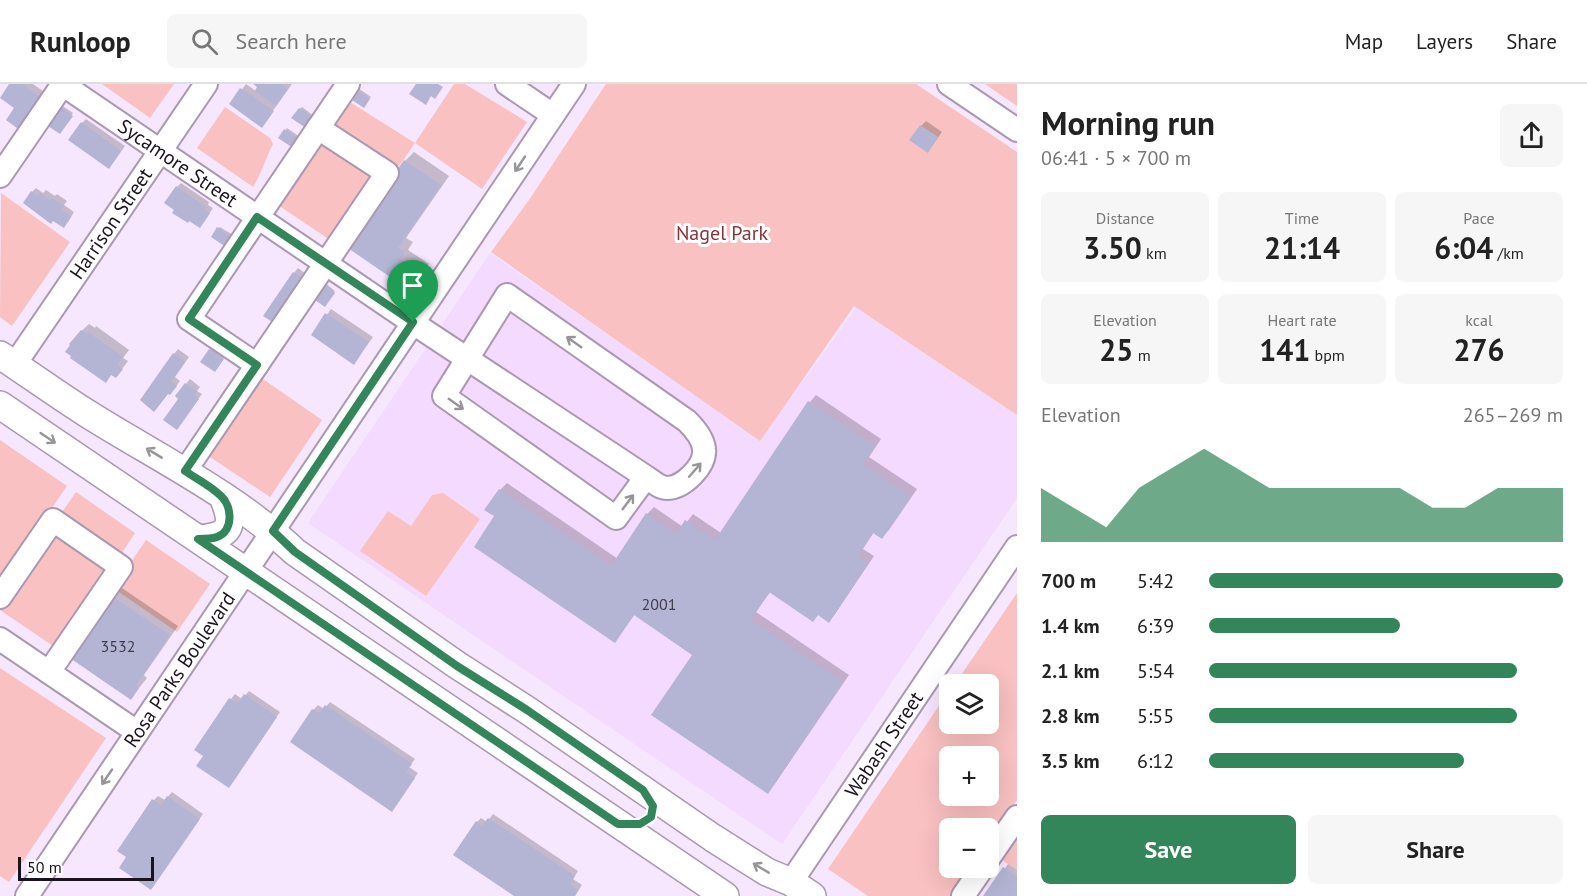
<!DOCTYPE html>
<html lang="en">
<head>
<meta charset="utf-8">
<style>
  body { margin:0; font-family:"PT Sans",sans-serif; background:#f6f6f6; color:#222; height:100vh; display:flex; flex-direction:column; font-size:22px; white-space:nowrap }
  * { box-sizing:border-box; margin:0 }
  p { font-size:20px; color:#767676 }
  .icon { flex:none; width:33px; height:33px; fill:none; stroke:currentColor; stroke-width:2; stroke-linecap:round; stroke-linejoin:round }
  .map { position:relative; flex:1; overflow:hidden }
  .drawer { display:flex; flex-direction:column; background:#fff; width:570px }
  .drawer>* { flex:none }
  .tools { position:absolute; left:939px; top:590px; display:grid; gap:12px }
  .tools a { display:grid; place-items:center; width:60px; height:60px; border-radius:9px; background:#fff; box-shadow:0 6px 24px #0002; font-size:30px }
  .scale { position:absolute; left:18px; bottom:15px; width:136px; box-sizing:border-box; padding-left:6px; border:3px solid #1a131d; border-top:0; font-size:16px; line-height:21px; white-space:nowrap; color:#1a131d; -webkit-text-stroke:4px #fff; paint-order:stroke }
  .pin { position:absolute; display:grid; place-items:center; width:51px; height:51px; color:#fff; margin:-62px -26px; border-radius:50% 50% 50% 0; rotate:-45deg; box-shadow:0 0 6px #0007 }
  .pin .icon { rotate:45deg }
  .round { display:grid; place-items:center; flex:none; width:63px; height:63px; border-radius:9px; background:#f6f6f6 }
  .summary { display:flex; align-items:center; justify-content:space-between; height:102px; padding:0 24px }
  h1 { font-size:33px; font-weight:800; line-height:45px }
  .figures { display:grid; grid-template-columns:repeat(3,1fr); gap:9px; height:102px; padding:6px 24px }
  .figures div { display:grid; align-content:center; border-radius:9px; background:#f6f6f6; text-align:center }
  .figures b { font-size:30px; font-weight:800 }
  .figures small { font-size:16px; font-weight:400 }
  .figures p { font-size:16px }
  .chart { height:168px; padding:12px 24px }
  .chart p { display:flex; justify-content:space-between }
  .chart svg { width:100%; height:108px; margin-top:6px; fill:#328659; opacity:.7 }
  .button { display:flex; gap:12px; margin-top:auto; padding:12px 24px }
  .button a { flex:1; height:69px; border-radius:9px; background:#328659; color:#fff; font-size:24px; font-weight:800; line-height:69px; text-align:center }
  .button a+a { background:#f6f6f6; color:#222 }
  ul { padding:0 24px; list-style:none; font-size:20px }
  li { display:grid; grid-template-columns:96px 72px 1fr; align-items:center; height:45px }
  li i { height:15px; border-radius:8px; background:#328659 }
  header { display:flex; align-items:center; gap:36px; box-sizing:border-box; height:84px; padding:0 30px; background:#fff; border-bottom:2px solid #e0e0e0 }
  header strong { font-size:28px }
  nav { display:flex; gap:33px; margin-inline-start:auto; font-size:21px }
  .search { width:420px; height:54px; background:#f6f6f6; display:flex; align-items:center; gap:15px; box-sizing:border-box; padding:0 21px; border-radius:9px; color:#767676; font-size:22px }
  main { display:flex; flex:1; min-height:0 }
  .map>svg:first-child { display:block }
  .built { fill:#f3dafe }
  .green { fill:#f9c1c1; fill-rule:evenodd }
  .shadow { fill:#0003 }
  .building { fill:#b4b5d4 }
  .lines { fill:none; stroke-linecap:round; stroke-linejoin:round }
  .minor-casing { stroke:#aa97b2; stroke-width:26 }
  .major-casing { stroke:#aa97b2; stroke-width:30 }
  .minor { stroke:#fff; stroke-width:22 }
  .major { stroke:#fff; stroke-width:27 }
  .oneway { stroke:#989599 }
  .route-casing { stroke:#fff; stroke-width:12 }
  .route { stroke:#328659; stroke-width:8 }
  .labels { text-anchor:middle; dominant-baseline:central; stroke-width:6; stroke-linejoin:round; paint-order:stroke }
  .number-label { font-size:16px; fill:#403c4b }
  .street-label { font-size:20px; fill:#1a131d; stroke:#fff }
  .park-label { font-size:20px; fill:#893238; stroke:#fff }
</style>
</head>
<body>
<header>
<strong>Runloop</strong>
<div class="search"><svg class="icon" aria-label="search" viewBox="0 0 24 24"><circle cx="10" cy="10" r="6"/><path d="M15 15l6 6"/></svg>Search here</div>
<nav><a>Map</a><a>Layers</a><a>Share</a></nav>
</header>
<main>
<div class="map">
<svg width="1017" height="812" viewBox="0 0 1017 812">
  <rect width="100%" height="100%" fill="#f6e6fe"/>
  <!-- built -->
  <path class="built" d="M490,169l270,186 97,-132 160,108v83l-235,346 -474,-321z"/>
  <!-- green -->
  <path class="green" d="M102,0h72l-24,34z
    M454,0h11l62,38 -45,67 -67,-46 -21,30 -69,-46 20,-28 70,44z
    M606,0h310l101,68v263l-163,-109 -94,135 -269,-189 38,-52z
    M985,0h32v22z
    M225,23l45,31 3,6c-8,15 -11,29 -20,43l-56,-39z
    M318,54l58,40 -43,64 -58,-39z
    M1,109l69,49 -58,84 -12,-9z
    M257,291l65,45 -52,77 -66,-44z
    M0,356l67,46 -67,98z
    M76,408l59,41 -15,23 -60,-41z
    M443,409l37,26 -54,77 -66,-45 28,-40 23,15 21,-31z
    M53,446l58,40 -55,78 -56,-38v-4z
    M146,456l64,44 -33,48 -64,-44z
    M1017,509v207l-28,41 -1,-13h-38v39h21l-20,29h-83l-40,-27 121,-178 1,32h38v-39h-33zM950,672h38v39h-38z
    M0,584l106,70 -97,144 -9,-6z
    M1017,754v32l-15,-10z"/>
  <!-- shadow -->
  <path class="shadow" d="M11,0h22l14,10 -21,31z
    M246,0l10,7 3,-5 -3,-2h36l-30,42 -31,-22z
    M358,4l13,9 -6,7 -9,-14z
    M61,21l12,8 -12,18 -2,-25z
    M302,23l12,9 -8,11 -6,-18z
    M86,35l39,27 -12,17 -31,-40z
    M926,37l16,11 -10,14 -11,-20z
    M287,44l13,9 -6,7 -14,-6z
    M414,68l35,24 -43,62 7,4 -5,8 21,14 -20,24 -62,-42 58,-85z
    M181,99l28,19 -1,3 5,3 -9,14 -27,-35z
    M36,104l7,5 3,-3 9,6 2,-2 10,7 -3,4 10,7 -6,10 -36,-30z
    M220,143l13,8 -6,8 -9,-15z
    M298,184l12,9 -45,38 29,-42z
    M324,198l11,9 -9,13z
    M331,225l42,28 -19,26 -41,-28z
    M89,240l6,4 1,-2 33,24 -6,8 5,3 -6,8 -10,5 -7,7 -29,-45z
    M212,264l12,9 -8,12 -6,-19z
    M178,265l11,8 -14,20 5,4 -6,8 -6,3 6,-38z
    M190,295l10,8 -3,4 5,3 -25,34 4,-30 5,-14z
    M816,311l65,44 -12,18 48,32 -28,41 -7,7 -8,-5 -11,17 11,7 -39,58 -7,7 -9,-7 -6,6 -42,-29 -15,21 93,63 -75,110 -7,7 -73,-138 -59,-40 -20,27 -119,-125 4,-26 7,-7 111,76 29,-45 7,-7 29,20 10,-13 28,19 89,-131z
    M119,502l59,40 -34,49 3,3 -16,20 -62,-42z
    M249,607l31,21 -47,70 -37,-33 35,-50 4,-5 7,5z
    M330,618l85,57 -6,8 9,6 -26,37 -100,-68 21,-32 5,-5 6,4z
    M172,708l31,22 -52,74 -23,-31 -9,-6 35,-51 4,-4 7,4z
    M493,730l85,57 -5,8 9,6 -7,11h-58l-40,-74 4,-4 6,4z
    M1008,780l9,6v26h-31z"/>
  <!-- building -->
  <path class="building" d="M9,0h13l21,15 -22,32 -15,-11 8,-12 -14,-10z
    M253,0h28l7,5 -12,17 -21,-15 2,-4z
    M416,0h22l5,3 -8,12 -4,-3 -5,9 -17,-11z
    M240,4l34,23 -12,17 -33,-24z
    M355,5l15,10 -6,9 -15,-10z
    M58,21l15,11 -13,18 -15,-10z
    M299,24l15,10 -8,10 -15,-10z
    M81,38l40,29 -12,18 -41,-29z
    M920,41l18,12 -10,16 -19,-13z
    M284,45l15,10 -6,9 -15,-10z
    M404,76l37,25 -43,63 7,4 -5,8 20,14 -11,16 -64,-44z
    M176,102l30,21 -2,3 6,3 -10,15 -11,-7 -1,2 -16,-10 2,-3 -10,-7z
    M31,107l7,5 2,-3 10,7 2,-2 12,8 -3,4 10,7 -7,11 -11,-7 -2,3 -28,-21z
    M217,143l15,11 -6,9 -15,-10z
    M293,188l14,9 -30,44 -14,-9z
    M321,199l14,10 -10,14 -14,-10z
    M325,229l44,29 -15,23 -43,-30z
    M81,246l6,4 1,-2 35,25 -6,8 6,4 -7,9 -5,-3 -5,8 -36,-25 1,-2 -6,-4 5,-7 -1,-1z
    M209,265l15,10 -9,13 -15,-10z
    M173,269l12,9 -14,20 6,4 -7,9 -2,-1 -14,18 -14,-12z
    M185,299l12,9 -3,4 5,3 -22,31 -14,-10 15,-21 -3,-3z
    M808,317l67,45 -12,18 48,33 -29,42 -9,-6 -16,23 11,8 -39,59 -11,-8 -5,7 -44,-30 -18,28 92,62 -75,112 -117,-79 41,-60 -58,-40 -19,28 -141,-96 20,-31 -10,-6 15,-21 112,77 35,-53 30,21 9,-14 30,20z
    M108,510l62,41 -34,50 3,3 -8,12 -64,-44z
    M244,610l33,23 -48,71 -33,-22 7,-10 -9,-6 35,-52 9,5z
    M325,621l87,59 -6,8 9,6 -23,34 -102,-70 22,-33 7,4z
    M167,712l33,23 -49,71 -32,-22 7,-11 -9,-6 35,-52 9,6z
    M488,734l87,58 -5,8 8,6 -3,6h-61l-61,-41 23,-34 6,5z
    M1003,783l14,10v19h-34z"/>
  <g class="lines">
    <!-- minor casing -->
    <g class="minor-casing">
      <g id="minor">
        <path id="s1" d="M62,0l351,239 233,154c6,4 14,11 21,11 16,0 39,-22 37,-39 -1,-11 -10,-21 -17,-28l-180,-126 -63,101 172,122 30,-41"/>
        <path d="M507,0l46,31"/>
        <path d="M949,0l68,46"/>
        <path d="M0,92l63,-92"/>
        <path id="s2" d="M15,280l191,-280"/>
        <path d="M257,281l-68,-46 159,-235"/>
        <path d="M185,387l202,-298 -69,-45"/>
        <path d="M0,513l53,-77 68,47 -72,105"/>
        <path d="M0,555l137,93"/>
        <path d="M988,775l29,-42"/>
        <path id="s3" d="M791,798l226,-335"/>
        <path id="s4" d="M27,812l547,-812"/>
        <path d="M963,812l20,-29"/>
      </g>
    </g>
    <!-- major casing -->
    <g class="major-casing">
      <path id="major" d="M0,271c29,19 58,40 88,59 70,44 147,81 207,138l162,113 70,45 186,128 54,34 24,10 21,14
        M0,321l725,491
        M198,455c32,-2 38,-13 25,-42"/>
    </g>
    <!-- minor -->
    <use href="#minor" class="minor"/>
    <!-- major -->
    <use href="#major" class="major"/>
  </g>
  <!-- one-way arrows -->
  <defs><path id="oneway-shaft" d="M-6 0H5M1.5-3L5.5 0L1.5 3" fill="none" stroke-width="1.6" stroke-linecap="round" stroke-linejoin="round" transform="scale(1.5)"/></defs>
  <g class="oneway">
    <use href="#oneway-shaft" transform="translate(520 80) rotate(124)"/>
    <use href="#oneway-shaft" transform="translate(574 258) rotate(-145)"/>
    <use href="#oneway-shaft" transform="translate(456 320) rotate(35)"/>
    <use href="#oneway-shaft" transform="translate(48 354) rotate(34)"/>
    <use href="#oneway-shaft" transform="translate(154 369) rotate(-149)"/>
    <use href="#oneway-shaft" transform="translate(695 386) rotate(-49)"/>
    <use href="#oneway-shaft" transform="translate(628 418) rotate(-53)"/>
    <use href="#oneway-shaft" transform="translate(107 693) rotate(124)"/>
    <use href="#oneway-shaft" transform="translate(761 784) rotate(-149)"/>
  </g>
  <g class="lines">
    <!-- route casing -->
    <g class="route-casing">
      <path id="route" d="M257,133l156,105 -140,209 22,21 162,114 70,44 116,80 10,16 -2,11 -11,7h-22l-420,-285c6,0 14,0 19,-2 17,-6 15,-31 4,-41 -10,-10 -24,-17 -36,-25l72,-106 -68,-46z"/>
    </g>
    <!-- route -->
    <use href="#route" class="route"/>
  </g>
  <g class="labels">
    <!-- number labels -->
    <g class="number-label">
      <text x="659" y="520">2001</text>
      <text x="118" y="562">3532</text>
    </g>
    <!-- street labels -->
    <g class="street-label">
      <text stroke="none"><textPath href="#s1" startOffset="140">Sycamore Street</textPath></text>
      <text stroke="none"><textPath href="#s2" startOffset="170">Harrison Street</textPath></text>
      <text stroke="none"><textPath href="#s4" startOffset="273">Rosa Parks Boulevard</textPath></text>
      <text stroke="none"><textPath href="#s3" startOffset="166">Wabash Street</textPath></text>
    </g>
    <!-- park labels -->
    <g class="park-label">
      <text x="722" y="149">Nagel Park</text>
    </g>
  </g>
</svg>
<div class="tools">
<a><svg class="icon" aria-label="layers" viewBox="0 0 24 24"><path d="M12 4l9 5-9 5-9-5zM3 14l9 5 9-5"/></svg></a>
<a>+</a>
<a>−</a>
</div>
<div class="scale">50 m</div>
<div class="pin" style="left:413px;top:238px;background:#1e9e55"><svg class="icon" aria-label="arrive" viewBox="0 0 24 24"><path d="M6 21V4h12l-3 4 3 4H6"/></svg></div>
</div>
<section class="drawer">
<div class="summary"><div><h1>Morning run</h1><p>06:41 · 5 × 700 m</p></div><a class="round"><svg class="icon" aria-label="share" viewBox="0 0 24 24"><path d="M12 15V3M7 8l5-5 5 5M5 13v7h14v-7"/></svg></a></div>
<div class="figures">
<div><p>Distance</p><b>3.50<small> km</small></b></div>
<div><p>Time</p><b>21:14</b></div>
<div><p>Pace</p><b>6:04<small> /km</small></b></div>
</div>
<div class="figures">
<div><p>Elevation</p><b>25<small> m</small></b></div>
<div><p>Heart rate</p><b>141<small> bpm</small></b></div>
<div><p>kcal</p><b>276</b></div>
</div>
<div class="chart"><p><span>Elevation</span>265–269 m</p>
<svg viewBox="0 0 160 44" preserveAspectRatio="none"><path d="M0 44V22L10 30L20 38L30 22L40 14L50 6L60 14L70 22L80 22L90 22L100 22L110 22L120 30L130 30L140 22L150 22L160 22V44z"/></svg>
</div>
<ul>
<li><b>700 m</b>5:42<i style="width:100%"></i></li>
<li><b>1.4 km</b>6:39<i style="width:54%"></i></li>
<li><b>2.1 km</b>5:54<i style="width:87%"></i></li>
<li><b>2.8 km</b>5:55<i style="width:87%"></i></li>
<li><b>3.5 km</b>6:12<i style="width:72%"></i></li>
</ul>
<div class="button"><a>Save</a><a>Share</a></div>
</section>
</main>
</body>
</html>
